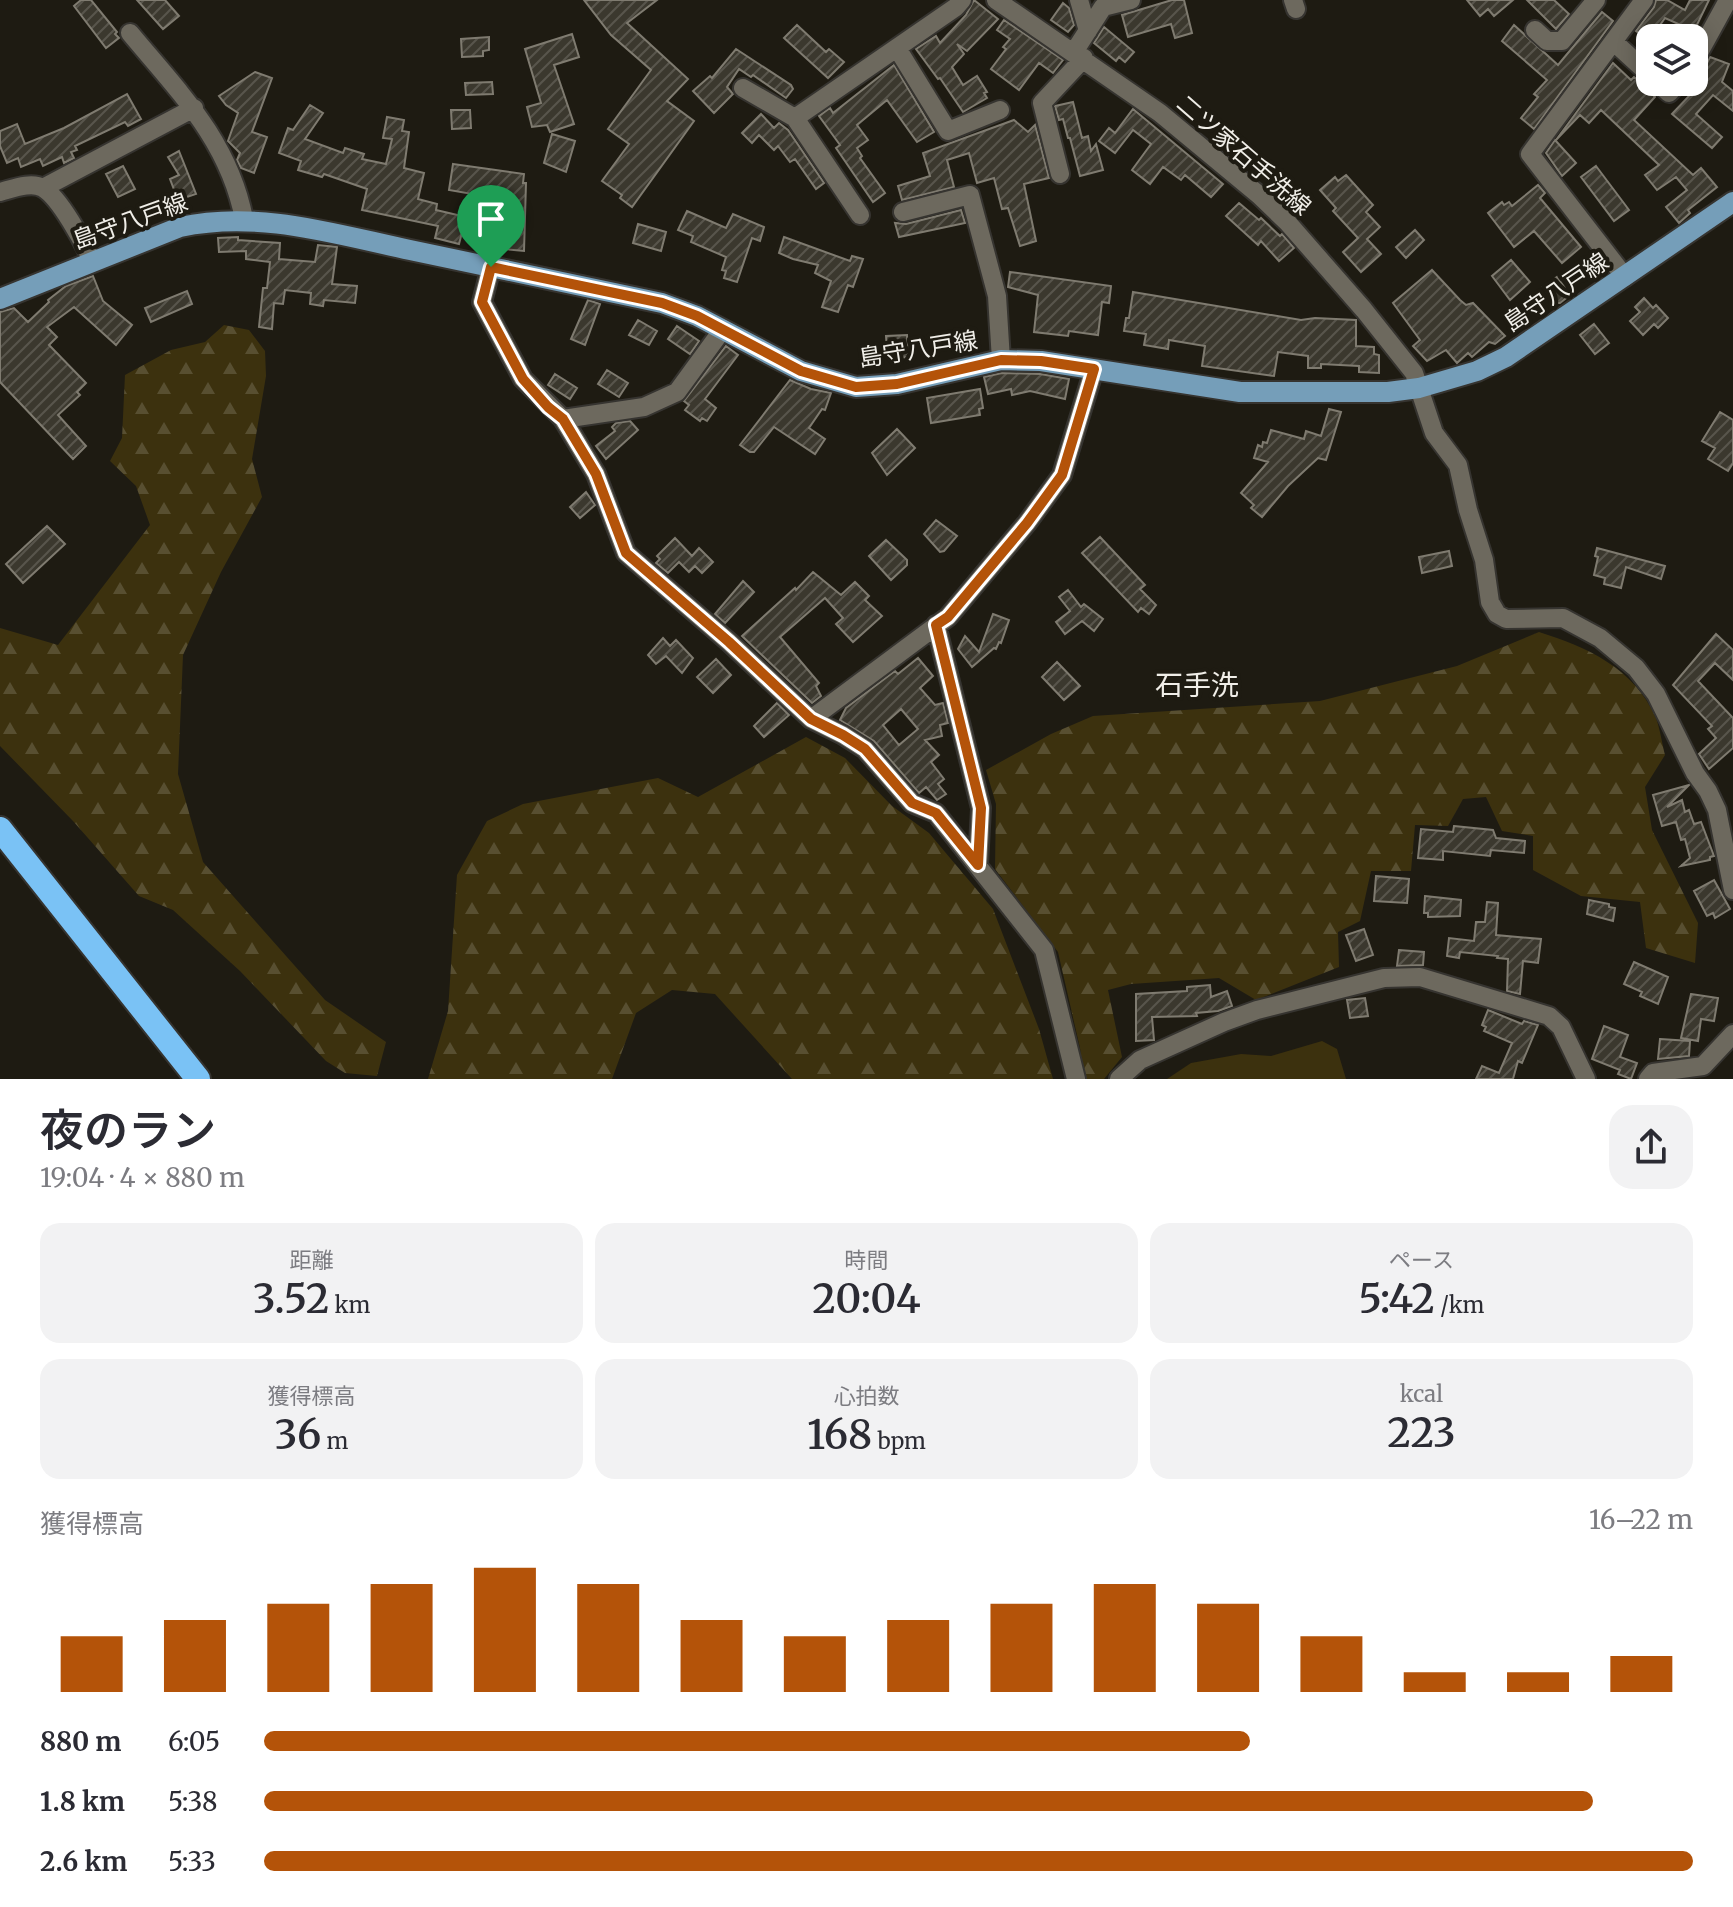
<!DOCTYPE html>
<html lang="ja">
<head>
<meta charset="utf-8">
<style>
  body { margin:0; font-family:Merriweather,"Noto Sans JP",serif; background:#f2f2f3; color:#2b2b33; height:100vh; display:flex; flex-direction:column; font-size:30px; white-space:nowrap }
  * { box-sizing:border-box; margin:0 }
  p { font-size:26px; color:#7c7c81 }
  .icon { flex:none; width:44px; height:44px; fill:none; stroke:currentColor; stroke-width:2; stroke-linecap:round; stroke-linejoin:round }
  .map { position:relative; height:1079px; overflow:hidden }
  .side { display:flex; flex-direction:column; background:#fff; flex:1 }
  .side>* { flex:none }
  .buttons { position:absolute; left:1636px; top:24px; display:grid; gap:16px }
  .buttons a { display:grid; place-items:center; width:72px; height:72px; border-radius:16px; background:#fff; box-shadow:0 4px 20px #0003; font-size:40px }
  .pin { position:absolute; display:grid; place-items:center; width:68px; height:68px; color:#fff; margin:-82px -34px; border-radius:50% 50% 50% 0; rotate:-45deg; box-shadow:0 0 8px #0007 }
  .pin .icon { rotate:45deg }
  .round { display:grid; place-items:center; flex:none; width:84px; height:84px; border-radius:24px; background:#f2f2f3 }
  .headline { display:flex; align-items:center; justify-content:space-between; height:136px; padding:0 40px }
  h1 { font-size:44px; font-weight:600; line-height:60px }
  .stats { display:grid; grid-template-columns:repeat(3,1fr); gap:12px; height:136px; padding:8px 40px }
  .stats div { display:grid; align-content:center; border-radius:20px; background:#f2f2f3; text-align:center }
  .stats b { font-size:40px; font-weight:600 }
  .stats small { font-size:22px; font-weight:400 }
  .stats p { font-size:22px }
  .chart { height:224px; padding:16px 40px }
  .chart p { display:flex; justify-content:space-between }
  .chart svg { width:100%; height:144px; margin-top:8px; stroke:#b45309; stroke-width:6 }
  ul { padding:0 40px; list-style:none; font-size:26px }
  li { display:grid; grid-template-columns:128px 96px 1fr; align-items:center; height:60px }
  li i { height:20px; border-radius:10px; background:#b45309 }
  .map>svg:first-child { display:block }
  .green { fill:#3c310e }
  .forest { fill:url(#forest-firs) }
  .building { fill:url(#building-hatch); stroke:#7f7b70; stroke-width:2; fill-rule:evenodd }
  .lines { fill:none; stroke-linecap:round; stroke-linejoin:round }
  .minor-casing { stroke:#363430; stroke-width:22 }
  .major-casing { stroke:#363430; stroke-width:24 }
  .highway-casing { stroke:#363430; stroke-width:28 }
  .minor { stroke:#6d695e; stroke-width:18 }
  .major { stroke:#759eb9; stroke-width:20 }
  .highway { stroke:#7ac2f5; stroke-width:24 }
  .route-casing { stroke:#fff; stroke-width:16 }
  .route { stroke:#b45309; stroke-width:10 }
  .labels { text-anchor:middle; dominant-baseline:central; stroke-width:8; stroke-linejoin:round; paint-order:stroke }
  .street-label { font-size:24px; fill:#f0eee8; stroke:#1e1b12 }
  .quarter-label { font-size:28px; fill:#f0eee8; stroke:#1e1b12 }
</style>
</head>
<body>
<div class="map">
<svg width="1733" height="1079" viewBox="0 0 1733 1079">
  <defs>
    <pattern id="forest-firs" width="22" height="20" patternUnits="userSpaceOnUse" patternTransform="scale(2)"><rect width="22" height="20" fill="#3c310e"/><path d="M5 1l3.5 6h-7zM16 11l3.5 6h-7z" fill="#584f31"/></pattern>
    <pattern id="building-hatch" width="6" height="6" patternUnits="userSpaceOnUse" patternTransform="scale(2)"><rect width="6" height="6" fill="#3b382e"/><path d="M-1 1l2-2M0 6l6-6M5 7l2-2" fill="none" stroke="#58554c"/></pattern>
  </defs>
  <rect width="100%" height="100%" fill="#1e1b12"/>
  <!-- green -->
  <path class="green" d="M1322,1041l15,8 9,30h-179l24,-16 50,-9 30,2z"/>
  <!-- forest -->
  <path class="forest" d="M224,325l25,5 16,21 1,25 -14,83 10,38 -41,75 -38,83 -5,119 25,88 122,138 61,42 -9,34 -32,-3 -19,-12 -86,-90 -67,-61 -34,-14 -66,-75 -73,-75v-118l58,17 92,-120 -14,-39 -26,-25 12,-23 3,-63 46,-25 34,-8z
    M1539,632c48,15 95,36 117,86 4,11 6,25 9,37l-20,32 7,43 46,93 -3,40 -49,-15 -6,-46 -59,-6 -48,-26v-34l-31,-5 -16,-34 -23,2 -15,27 -33,-1 -4,46h-40l-11,50 -22,11 1,35 -83,33 -37,-22 -88,6 -23,6 14,67 -18,22h-20l-4,-31 -22,-96 -63,-83 1,-65 -10,-34 65,-36 42,-18 227,-15 137,-35z
    M806,737l39,21 47,48 37,27 64,76 46,120 14,50h-261l-77,-85 -43,-4 -36,23 -24,66h-184l20,-68 9,-136 30,-54 36,-17 135,-26 40,19z"/>
  <!-- building -->
  <path class="building" d="M81,0h10l26,32 -2,2 4,4 -13,10 -32,-42z
    M137,0h28l14,16 -16,13z
    M584,0h73l-30,23 61,56 -21,22 27,20 -62,86 -12,-9 2,-3 -20,-14 27,-37 -21,-15 43,-59 -40,-35z
    M974,0l24,19 -31,32 -10,-7 7,10 -12,13 11,18 14,-9 10,16 -3,1 3,5 -24,14 -23,-34 -2,1 -22,-30 20,-13 4,7 26,-28z
    M1172,0h12l8,33 -17,5 -4,-14 -43,13 -6,-22z
    M1467,0h46l-19,16 -6,-7 -8,7z
    M1527,0h27l15,14 -13,15z
    M1656,0h11l18,10 5,-10h19l-15,31 -29,-13 -14,20h-5l-10,-7 18,-24z
    M1063,3l6,5 5,17 -6,7 -17,-12z
    M1602,12l11,9 -79,108 -13,-11 17,-21 -4,-3 13,-14 -45,-39 12,-16 44,40z
    M1004,20l59,40 -10,13 -14,-10 -20,27 -28,-21 15,-20 -3,-2 7,-8 -13,-9z
    M797,25l29,27 3,-3 15,13 -16,16 -44,-40z
    M1104,27l30,25 -9,10 -6,-5 -3,4 -22,-18z
    M572,34l7,23 -25,8 20,59 -24,8 -3,-7 -15,2 -5,-20 14,-4 -16,-54z
    M489,37v13l-6,1v5l-21,1 -1,-18z
    M736,49l55,36 2,4 -7,9 -33,-23 -2,2 -12,-8 -12,18 6,7 -19,19 -21,-22 17,-15 2,2z
    M1710,57l19,7 -7,18 11,9v20l-20,-16 -17,19 26,23 -10,11 -40,-34 18,-19 -3,-4 15,-18z
    M1613,63l18,17 3,-3 12,9 9,11 -21,23 59,55 8,-7 16,19 -29,23 2,3 -11,10 -13,-16 21,-17 -11,-13 -19,13 -12,-15 14,-10 -58,-55 -12,13 -9,-8 -24,25z
    M894,65l40,67 -17,10 -30,-42 -30,25 11,15 -11,8 5,8 -2,2 25,35 -12,9 -37,-54 4,-3 -21,-29 11,-8 3,5z
    M255,72l17,6 -20,54 15,5 -13,36 -13,-5 -4,-8 3,-7 -12,-12 10,-28 -12,-8 -7,-9z
    M492,82l1,12 -27,1 -1,-12z
    M127,94l14,25 -13,7 -3,-4 -50,24 2,4 -6,2 3,6 -10,5 -2,-6 -19,9 -3,-7 -19,8 -3,-9 -11,5 -7,-17v-15l17,-7 8,20 39,-16z
    M1073,102l9,36 6,-2 3,15 5,-7 7,26 -23,6 -10,-38h-2l-5,-19 -4,1 -4,-14z
    M310,105l13,8 -18,26 38,14 2,-5 19,6 -2,5 24,5 6,-25 -9,-1 4,-21 17,3 -2,11 7,1 -5,36 20,5 -6,26 19,5 -1,6 30,7 -7,27 -24,-6 3,-12 -76,-16 5,-21 -43,-15 -2,3 -24,-7 3,-9 -22,-8 9,-25 5,2z
    M1133,109l90,75 -12,13 -26,-22 -4,5 -18,-13 -13,17 -18,-14 19,-26 -18,-14 -18,23 -16,-12 10,-13 6,5z
    M451,110h19l1,18 -19,1z
    M761,114l13,14 5,-5 9,7 36,53 -8,6 -21,-30 -5,3 -12,-16 -4,4 -15,-15 -7,8 -10,-10z
    M1014,120l14,12 7,-7 14,53 -25,6 12,57 -16,5 -12,-38 -6,1 -8,-31 -17,5 -8,-30 -22,7 7,27 -52,13 -4,-14 32,-10 -7,-23z
    M552,134l23,7 -9,31 -22,-9z
    M1555,140l21,23 -14,13 -16,-23z
    M179,151l17,43 -18,6 -8,-21 9,-4 -11,-18z
    M453,164l71,10 -1,9h3l-2,68 -20,-2 3,-49 -58,-10z
    M123,166l12,23 -17,8 -12,-23z
    M1596,166l33,44 -15,11 -33,-44z
    M1346,175l27,30 -7,7 14,15 -13,12 14,15 -20,18 -18,-20 15,-14 -25,-27 3,-3 -16,-18 15,-13 3,4z
    M1538,185l7,8 -5,5 41,49 -19,16 -28,-32 -20,16 -26,-34 14,-11 2,3 5,-3 3,4z
    M1239,203l20,17 2,-2 19,18 2,-2 12,14 -15,13 -18,-20 -3,4 -32,-29z
    M961,210l4,13 -66,14 -4,-14 11,1z
    M687,211l39,17 7,-14 31,13 -4,14 -8,-3 -15,44 -13,-4 2,-7 -4,-1 4,-13 -35,-15 2,-6 -15,-6z
    M638,224l28,8 -5,19 -28,-8z
    M1415,230l9,10 -18,18 -10,-11z
    M238,237v3l42,3 -1,16 36,3 3,-17 19,2 -5,37 25,2 -2,17 -31,-3 -1,6 -13,-2 1,-11 -26,-3 -2,14 -9,-1 -2,26 -13,-2 4,-39h4l3,-26 -24,-3v-8l-27,1 -1,-14z
    M784,237l66,24 2,-5 11,3 -10,28 -5,-2 -10,27 -16,-5 9,-26 -16,-8 3,-8 -25,-6 -14,-6z
    M1511,260l19,22 -20,18 -18,-24z
    M1432,270l28,30 6,5 7,-2 32,33 -10,8 -6,-2 -17,15 -4,-4 -11,10 -11,-13 -19,11 -14,-15 7,-6 -27,-37z
    M1010,272l101,14 -2,17 -7,-1 -4,33 -29,-4 -1,5 -34,-4 4,-37 -30,-8z
    M93,276l10,25 29,24 -16,20 -42,-38 -27,20 10,10 -8,8 37,38 -9,9 3,3 -22,20 28,31 -13,13 -73,-77v-70l14,-4 14,14 21,-20 -1,-2 18,-14z
    M1557,277l13,18 -10,8h-5l-12,-16z
    M187,291l5,13 -41,18 -6,-14z
    M1133,292l168,28 14,-2 41,2v26l18,1v7l5,1v18l-20,-1v-6l-38,-2v4h-13v-12l-30,-4 -4,24 -72,-10 3,-20 -36,-6 -1,9 -24,-4 2,-11 -22,-3 2,-13h3z
    M1644,298l9,10 3,-3 12,13 -10,10 -4,-4 -11,11 -13,-14 10,-9 -5,-5z
    M588,300l12,4 -15,41 -14,-6z
    M638,320l19,11 -8,14 -20,-10z
    M1594,324l15,19 -14,11 -15,-19z
    M677,326l22,15 -9,13 -22,-15z
    M907,335l1,22 -12,1v-9l-9,1 -1,-14z
    M726,346l12,9 -33,44 11,9 -9,13 -5,-3 -2,3 -15,-11 4,-5 -5,-4z
    M607,370l21,13 -9,14 -21,-13z
    M1002,373l38,1 29,5 -4,20 -35,-8 -18,4 -1,-6 -23,5 -4,-17z
    M555,374l22,14 -7,11 -22,-14z
    M790,380l21,9 20,4 -6,17 -3,-1 -13,19 16,11 -10,15 -41,-27 -20,25h-4l-10,-7z
    M980,389l3,19 -4,1 1,6 -49,8 -4,-25z
    M1329,409l12,3 -15,48 -8,-2 -30,28 -26,31 -11,-9 3,-3 -13,-12 27,-31 -14,-4 4,-13 4,2 1,-5 4,1 4,-13 33,9 2,-8 15,5z
    M1720,412l13,8v43l-5,8 -20,-12 7,-11 -13,-7z
    M630,421l8,9 -32,29 -10,-13 19,-15 -3,-4 4,-4z
    M897,429l18,19 -28,27 -15,-22z
    M586,492l9,13 -15,13 -10,-11z
    M936,520l21,16 -13,15 -4,1 -16,-18z
    M47,526l18,18 -42,39 -17,-19z
    M1100,537l45,48 -5,4 16,16 -7,9 -8,-6 -3,4 -56,-59z
    M675,538l17,18 7,-8 14,14 -11,11 -7,-7 -6,6 -10,-10 -11,11 -12,-10 4,-4 -3,-3z
    M886,540l21,20v5l-16,15 -22,-24z
    M1597,548l68,18 -4,13 -35,-12 -5,21 -17,-4 1,-6 -11,-3 4,-18 -3,-1z
    M1449,551l3,15 -30,7 -3,-16z
    M813,572l28,23 14,-13 14,14 -4,4 17,16 -29,26 -17,-18 7,-6 -18,-20 -45,39 39,46 -3,3 5,10 -9,7 -70,-67 53,-48 1,2z
    M743,581l11,11 -29,31 -10,-9z
    M1068,590l13,17 3,-3 19,15 -9,12 -12,-10 -17,13 -9,-12 14,-11 -11,-14z
    M993,614l16,6 -8,23 -2,-1 -3,7 -2,-1 -22,19 -14,-18 7,-13 14,16z
    M1716,634l17,16v30l-18,-17 -17,18 35,37v30l-24,21 -10,-15 17,-16 -8,-9 4,-3 -39,-41z
    M663,638l7,8 6,-6 17,18 -11,15 -16,-17 -10,8 -8,-9z
    M918,658l15,18 -13,12 15,17 8,-2 5,20 -8,2 2,11 -17,4 14,15 -8,7 13,17 -6,5 8,10 -9,6 -11,-13 -7,6 -45,-52 -34,-21 6,-12 49,-37 3,3zM901,709l17,20 -19,16 -16,-20z
    M716,659l15,16 -18,18 -16,-16z
    M1057,662l23,24 -16,14 -22,-23z
    M777,703l12,12 -25,22 -10,-11z
    M1689,785l-22,22 15,-7 3,12 4,-2 5,14 7,-2 13,34 -4,1v3l-29,6 9,-8 -5,-19 -4,1 -5,-18 -14,4 -9,-31z
    M1454,826l39,4 3,8 29,3 -1,12 -33,-3 -1,6 -47,-5v9l-25,-2 3,-29 32,3z
    M1376,876l33,3 -2,24 -33,-2z
    M1714,880l16,29 -15,9 -2,-5 -6,3 -13,-25z
    M1425,896l36,4 -1,16 -32,1v-4h-4z
    M1589,900l20,4v3l6,1 -2,13 -26,-7z
    M1487,902l11,1 -2,32 45,4 -3,24 -15,-2 -3,33 -13,-3 1,-32 -11,-1 1,-2 -38,-4 -1,6 -12,-2 2,-18 25,3 2,-19h9z
    M1364,929l9,26 -17,6 -10,-26z
    M1399,950l25,2 -1,13 -26,1z
    M1634,962l34,15 -10,27 -18,-8 2,-4 -18,-8z
    M1210,985l1,12 16,-6 5,15 -14,5 -22,2 1,3 -45,1 2,23 -18,1v-47l51,-3v-4z
    M1691,994l27,4 -4,23 -13,-2 -3,22 -17,-3z
    M1365,998l3,18 -18,2 -3,-18z
    M1488,1010l34,14 2,-3 14,4 -16,38 -4,-2 -5,18h-37l6,-13 17,7 13,-30 -28,-12 2,-4 -4,-2z
    M1604,1026l24,9 -8,22 17,6 -6,16 -13,-5 2,-4 -28,-11z
    M1660,1039l30,2 -1,15 -31,3z"/>
  <g class="lines">
    <!-- minor casing -->
    <g class="minor-casing">
      <path id="minor" d="M996,0l164,113 99,82 29,28 76,87 50,63 20,60 24,32 10,45 16,50 6,42 7,12 9,5 57,-1 37,20 36,30 20,26 39,79 13,18 9,19 16,80
        M1079,0l9,31
        M1293,0l3,9
        M1535,30l12,11h15l34,-41
        M130,33c49,59 99,108 114,186
        M1614,42l36,33
        M897,48l51,83 52,-21
        M1074,52l29,-45 28,-7
        M1694,62l34,-62
        M1657,82l12,11 10,-11
        M743,88l52,30 161,-111 6,-7
        M795,118l65,97
        M1060,174l-18,-71 42,-45
        M43,188l151,-80
        M0,192c12,-3 31,-11 43,-4 17,10 41,55 49,73
        M903,212l67,-17 27,101 4,64
        M491,267l-9,35 41,77 40,40 33,55 30,79 103,89 82,77 32,16 22,14 47,54 24,10 108,137 32,129
        M1625,277l-95,-123 114,-154
        M563,419l81,-12 33,-15 46,-63
        M936,625l45,183 -3,57
        M811,719l137,-102 79,-94 35,-48 32,-106
        M1119,1079l21,-19 84,-38 33,-12 127,-32 36,-1 129,39 12,11 25,52
        M1648,1079l5,-6 50,-7 30,-32"/>
    </g>
    <!-- major casing -->
    <g class="major-casing">
      <path id="major" d="M0,299l180,-72c78,-17 154,7 230,23 84,17 168,35 252,53l35,13 104,55 55,16 41,-3 104,-24 40,1 199,31h148l31,-4 58,-17 29,-14 227,-155"/>
    </g>
    <!-- highway casing -->
    <g class="highway-casing">
      <path id="highway" d="M0,829l198,250"/>
    </g>
    <!-- minor -->
    <use href="#minor" class="minor"/>
    <!-- major -->
    <use href="#major" class="major"/>
    <!-- highway -->
    <use href="#highway" class="highway"/>
  </g>
  <g class="lines">
    <!-- route casing -->
    <g class="route-casing">
      <path id="route" d="M491,267l171,36 35,13 104,55 55,16 41,-3 104,-24 40,1 53,8 -32,106 -35,48 -79,94 -12,8 45,183 -3,57 -42,-52 -24,-10 -47,-54 -22,-14 -32,-16 -82,-77 -103,-89 -30,-79 -33,-55 -15,-12 -25,-28 -41,-77z"/>
    </g>
    <!-- route -->
    <use href="#route" class="route"/>
  </g>
  <g class="labels">
    <!-- street labels -->
    <g class="street-label">
      <text transform="translate(1244 155) rotate(41)">二ツ家石手洗線</text>
      <text transform="translate(130 221) rotate(-20)">島守八戸線</text>
      <text transform="translate(1556 292) rotate(-34)">島守八戸線</text>
      <text transform="translate(918 349) rotate(-9)">島守八戸線</text>
    </g>
    <!-- quarter labels -->
    <g class="quarter-label">
      <text x="1197" y="685">石手洗</text>
    </g>
  </g>
</svg>
<div class="buttons">
<a><svg class="icon" aria-label="layers" viewBox="0 0 24 24"><path d="M12 4l9 5-9 5-9-5zM3 14l9 5 9-5"/></svg></a>
</div>
<div class="pin" style="left:491px;top:267px;background:#1e9e55"><svg class="icon" aria-label="arrive" viewBox="0 0 24 24"><path d="M6 21V4h12l-3 4 3 4H6"/></svg></div>
</div>
<section class="side">
<div class="headline"><div><h1>夜のラン</h1><p>19:04 · 4 × 880 m</p></div><a class="round"><svg class="icon" aria-label="share" viewBox="0 0 24 24"><path d="M12 15V3M7 8l5-5 5 5M5 13v7h14v-7"/></svg></a></div>
<div class="stats">
<div><p>距離</p><b>3.52<small> km</small></b></div>
<div><p>時間</p><b>20:04</b></div>
<div><p>ペース</p><b>5:42<small> /km</small></b></div>
</div>
<div class="stats">
<div><p>獲得標高</p><b>36<small> m</small></b></div>
<div><p>心拍数</p><b>168<small> bpm</small></b></div>
<div><p>kcal</p><b>223</b></div>
</div>
<div class="chart"><p><span>獲得標高</span>16–22 m</p>
<svg viewBox="0 0 160 44" preserveAspectRatio="none"><path d="M5 44V27M15 44V22M25 44V17M35 44V11M45 44V6M55 44V11M65 44V22M75 44V27M85 44V22M95 44V17M105 44V11M115 44V17M125 44V27M135 44V38M145 44V38M155 44V33"/></svg>
</div>
<ul>
<li><b>880 m</b>6:05<i style="width:69%"></i></li>
<li><b>1.8 km</b>5:38<i style="width:93%"></i></li>
<li><b>2.6 km</b>5:33<i style="width:100%"></i></li>
</ul>
</section>
</body>
</html>
